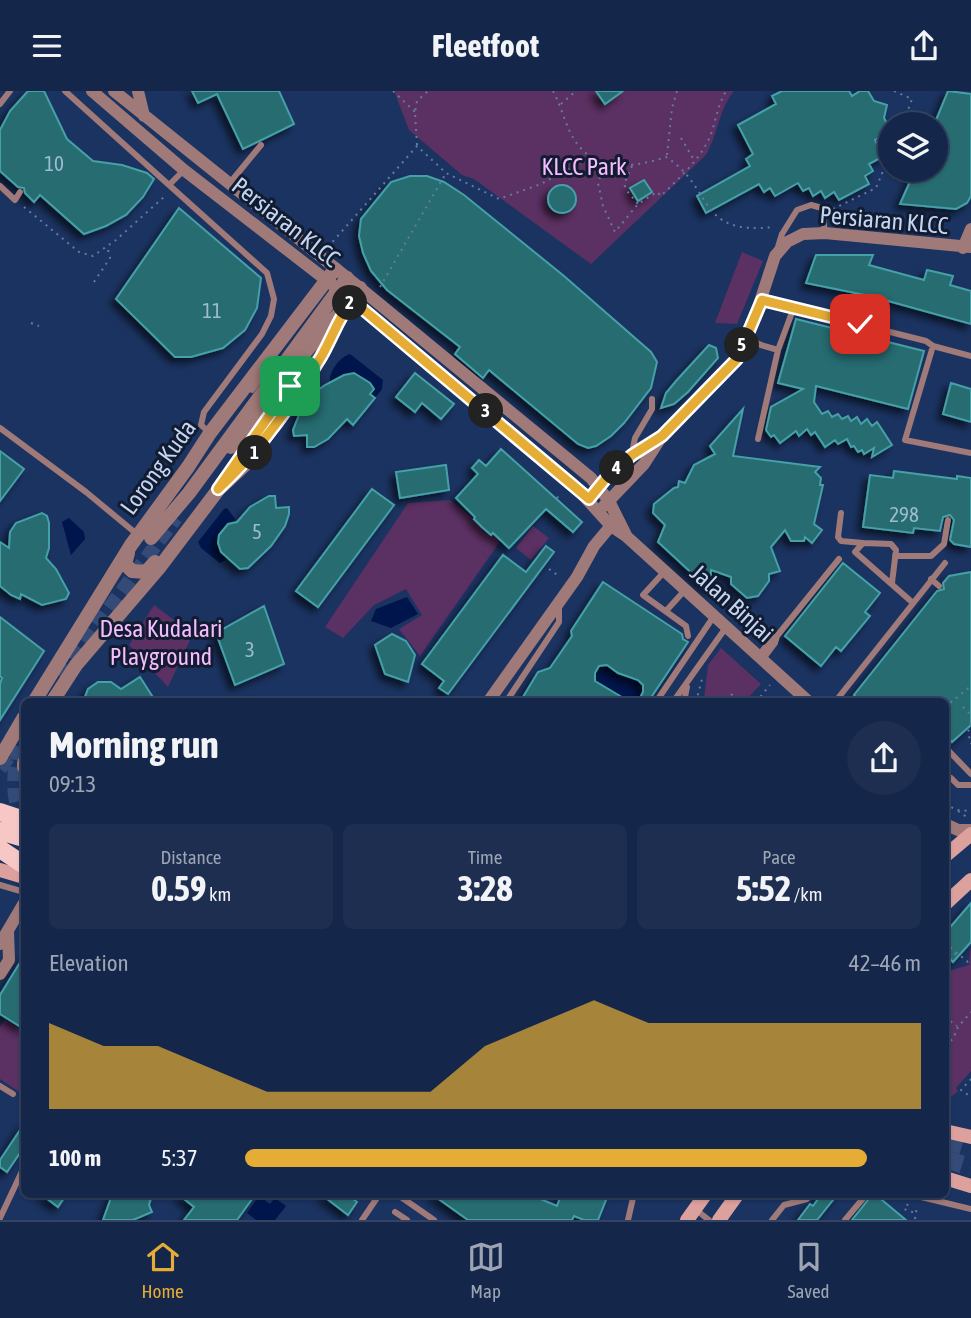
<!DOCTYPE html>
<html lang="en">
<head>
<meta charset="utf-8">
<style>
  body { margin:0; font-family:"Asap Condensed",sans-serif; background:#1d2e50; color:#f1f3f6; height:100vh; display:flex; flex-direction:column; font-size:26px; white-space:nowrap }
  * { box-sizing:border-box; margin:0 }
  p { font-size:23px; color:#9da5b4 }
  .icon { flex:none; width:38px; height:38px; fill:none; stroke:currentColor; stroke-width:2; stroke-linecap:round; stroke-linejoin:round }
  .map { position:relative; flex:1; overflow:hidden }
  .sheet { position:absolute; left:21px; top:607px; width:928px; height:500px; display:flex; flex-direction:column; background:#142649; border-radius:10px; box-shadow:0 2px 5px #0004,0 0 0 2px #334361 }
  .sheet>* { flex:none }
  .fabs { position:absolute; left:878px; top:21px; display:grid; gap:14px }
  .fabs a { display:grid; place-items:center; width:70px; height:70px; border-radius:50%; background:#142649; box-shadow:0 2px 5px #0004,0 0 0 2px #334361; font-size:35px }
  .pin { position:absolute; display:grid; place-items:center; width:60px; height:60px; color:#fff; margin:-30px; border-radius:14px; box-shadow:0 4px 10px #0006 }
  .km { position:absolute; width:35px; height:35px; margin:-18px; border-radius:50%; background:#222; color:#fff; font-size:19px; line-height:35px; text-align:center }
  .round { display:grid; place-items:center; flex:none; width:74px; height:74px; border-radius:37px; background:#1d2e50 }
  .headline { display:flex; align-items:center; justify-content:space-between; height:119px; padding:0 28px }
  h1 { font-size:38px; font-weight:700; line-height:52px }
  .metrics { display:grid; grid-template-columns:repeat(3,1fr); gap:10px; height:119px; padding:7px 28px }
  .metrics div { display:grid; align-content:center; border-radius:10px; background:#1d2e50; text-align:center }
  .metrics b { font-size:35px; font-weight:700 }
  .metrics small { font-size:19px; font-weight:400 }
  .metrics p { font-size:19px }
  .chart { height:196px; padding:14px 28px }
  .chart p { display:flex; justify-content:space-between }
  .chart svg { width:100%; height:126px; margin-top:7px; fill:#e5ad35; opacity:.7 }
  ul { padding:0 28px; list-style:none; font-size:23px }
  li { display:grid; grid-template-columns:112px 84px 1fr; align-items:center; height:52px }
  li i { height:18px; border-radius:9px; background:#e5ad35 }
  header { display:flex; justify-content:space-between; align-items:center; height:91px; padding:0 28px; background:#142649; font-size:32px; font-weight:700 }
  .menu { display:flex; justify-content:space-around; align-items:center; height:98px; border-top:2px solid #334361; background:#142649; font-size:19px; color:#9da5b4 }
  .menu a { display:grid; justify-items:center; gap:4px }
  .menu .on { color:#e5ad35 }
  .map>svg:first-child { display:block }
  .green { fill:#5b3062 }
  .water { fill:#00154b }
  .building { fill:#266c71; stroke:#44a0a7; stroke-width:2; filter:url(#shadow) }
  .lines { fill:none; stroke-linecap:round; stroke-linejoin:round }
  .tertiary-tunnel { stroke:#344b77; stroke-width:14; stroke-dasharray:14 7; stroke-linecap:butt }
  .primary-tunnel { stroke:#344b77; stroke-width:18; stroke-dasharray:18 9; stroke-linecap:butt }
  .path { stroke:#657aa0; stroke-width:2; stroke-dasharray:2 5; stroke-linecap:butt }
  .service { stroke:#a07a78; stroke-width:6 }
  .minor { stroke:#a07a78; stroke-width:12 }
  .tertiary { stroke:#a07a78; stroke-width:14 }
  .secondary { stroke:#dca09d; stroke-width:14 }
  .primary { stroke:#f6c7c5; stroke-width:18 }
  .route-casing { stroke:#fff; stroke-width:14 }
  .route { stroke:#e5ad35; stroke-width:9 }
  .labels { text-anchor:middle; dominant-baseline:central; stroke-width:6; stroke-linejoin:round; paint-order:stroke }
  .number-label { font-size:21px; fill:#9dbbd1 }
  .park-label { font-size:24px; fill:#f6bcff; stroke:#111c31 }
  .street-label { font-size:24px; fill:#c5d5f1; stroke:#111c31 }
</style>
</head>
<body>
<header><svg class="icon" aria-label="menu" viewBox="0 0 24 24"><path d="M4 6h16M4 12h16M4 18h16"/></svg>Fleetfoot<svg class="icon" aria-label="share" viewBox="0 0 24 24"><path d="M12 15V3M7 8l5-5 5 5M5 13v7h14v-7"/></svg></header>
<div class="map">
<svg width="971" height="1129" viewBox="0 0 971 1129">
  <defs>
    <filter id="shadow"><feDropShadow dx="-5" dy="5" stdDeviation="3.5" flood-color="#0009"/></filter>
  </defs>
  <rect width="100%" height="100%" fill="#1b3361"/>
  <!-- green -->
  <path class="green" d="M394,0h340c-15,18 -16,43 -28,64l-115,109 -117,-85 -12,-4 -53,-45z
    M742,161l21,9 -26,63 -22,-1z
    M450,409l51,40 -81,116 -21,-27 23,-14 -16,-26 -32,16 -31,33 -18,-11 83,-124z
    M533,435l16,12 -18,22 -15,-12z
    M154,514l39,29 -25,53 -39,-42z
    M721,557l40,36 -13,14 -24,3 -20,-2 4,-34z
    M971,854v126l-15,17 2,3 -13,11v-130l24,-7z
    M5,928l19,13v63l-24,-16v-52z"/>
  <!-- water -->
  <path class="water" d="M350,263l33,26 -1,9 -7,9 -5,-5v-10c-18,-15 -21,-8 -40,-1 -1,-11 10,-25 20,-28z
    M227,417l8,11v4l-8,3 -9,12 3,14 7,7 -8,4 -19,-15 -3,-6 26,-33z
    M69,427l15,14 1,7 -14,16 -9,-33z
    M407,506l11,17 -27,14 -20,-7 5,-12z
    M607,574c13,10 27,12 36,20v7l-4,8h-12l-31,-19 -1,-8 4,-7z
    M259,1105l11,8 5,-6 11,8 -11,14h-19l-9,-7z"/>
  <!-- building -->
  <path class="building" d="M28,0h16l23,48 26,22 29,4 25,8 7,6 -11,18 -17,18 -20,11 -22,8 -44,-39 -6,7 -9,-9 -1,-5 -6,-1 -18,-16v-41l10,-19z
    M192,0h87l15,33 -51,25 -26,-55 -19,9z
    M596,0h27l-18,13z
    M782,0h67l3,5 8,-5h8l6,10 13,4 -3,13 7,12 -16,10 9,16 -15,8 4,7 -8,5 4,8 -30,16 -5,-8 -9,6 -4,-7 -8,5 -4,-8 -6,3 -5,-8 -23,13 -5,-8 -6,4 -5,-8 -53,29 -9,-17 53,-30 -4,-7 7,-5 -15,-29 38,-21 -4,-8z
    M948,0l23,3v102l-4,7 -11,6 -56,-5 15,-34h21v-50z
    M410,85h17l17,6 20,13 100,81 87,76 6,10 -6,26 -27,35 -13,13 -15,10 -8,2 -10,-4 -89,-74 -6,8 -28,-24 5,-7 -73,-57 -16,-19 -8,-18 -4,-17 2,-17 30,-37z
    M644,89l8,12 -14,9 -8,-13z
    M548 108a14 14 0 1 1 28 0a14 14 0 1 1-28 0Z
    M179,117l82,70 -4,30 -12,22 -22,18 -32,9h-16l-59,-58z
    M816,164h57l-4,10 55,15 3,-10 26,6 -3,9 21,6v33l-101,-28 -64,-13z
    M796,228l128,32 -16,58 -92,-23 -2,16 8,12 6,-3 4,6 6,-3 4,5 6,-3 3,5 6,-4 4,7 6,-5 5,7 5,-4 15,23 -20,12 2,-9 -10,6 -2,-4 -4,2 -4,-6 -3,1 -4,-8 -9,5 -3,-4 -10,7 -10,-15 -4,3 -4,-6 -8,7 -3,-5 -16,12 -6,-8 -3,2 -5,-7 5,-23 32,-18 -25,-6z
    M709,254l7,3 2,10 -30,34 -14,12 -13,4 5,-15 10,-12z
    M354,282l16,10 4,6 -4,5 5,4 -22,27 -6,-6 -19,20 -14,8h-7v-12l-13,1 -1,-6 8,-20 13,-17 11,-8 19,-10z
    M415,282l39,31 -13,15 -19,-16 -7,9 -19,-15z
    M951,292l20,6v33l-28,-8z
    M743,318l-10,47 87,11 -5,5 6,6 -1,7h3l-9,39 8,6 -10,13 -7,-6 -1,4h-13l-6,-11 -14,17 9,24 -11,3v7l-11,15 -11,2 -16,-14v-7l-20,-7 -1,20 -52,-48 7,-17 -12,-12 1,-9 20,-16 4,-1 1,-6 6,2 9,-18 21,-11 -5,-8z
    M501,358l81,73 -9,10 -27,-23 -37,39 -16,-15 -2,2 -9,-8 -8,-8 1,-2 -19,-19 22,-24 -6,-6 7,-8 7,6z
    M0,360l24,18 -24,32z
    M446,374l3,25 -49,8 -4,-26z
    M894,380l63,8v-3l14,2v69l-17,-3 -4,-4 4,-20 -4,-5 -7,2 -3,14 -26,-3 -1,5 -50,-6 7,-52 23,3z
    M372,398l22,16 -76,102 -22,-16z
    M269,405h6l1,12 13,-1v7l-4,12 -14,20 -23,22 -8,1 -19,-17 -3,-9 1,-8 9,-11 9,-2 13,-15z
    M42,422l5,3 2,7v25l-3,10 10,11 13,24 -3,6 -24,6 -21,-11 -1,5 -9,-4 -11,-9v-44l9,6 1,-16 6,-9z
    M546,455l8,6 -106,142 -9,-6 5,-7 -22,-17 81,-109 23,17z
    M843,472l37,30 -15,19 5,4 -29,35 -5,-4 -15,19 -36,-30z
    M971,481v153l-19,17 -7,-8v-32h-85l-6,-7 83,-104 7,-2 -1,-6 6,-7z
    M603,491l79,52 1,5 5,3 -40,60h-10l5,-10v-7l-5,-5 -20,-7 -11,-8 -8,1 -4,7v8l35,21h-110l18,-30 12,-4 22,-32 -1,-5z
    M264,515l20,58 -49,21 -19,-52z
    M0,526l44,34 -44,69v-36l2,-6 -2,-2z
    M392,543l14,7 9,14 -7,27 -23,-8 -10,-29z
    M140,586l16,25h-73l5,-13 10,-7h13l10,7z
    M971,812v39l-18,20 -8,-8v-21z
    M24,865v73l-24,-15v-19z
    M24,1033v23l-17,25 -7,-5v-7z
    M42,1104h24l-8,12z
    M112,1104h40l-3,10 3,7 -19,8h-30z
    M179,1104h76l-18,25h-53l10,-13z
    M322,1104h26l9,7 -9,13z
    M433,1104h98l26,11 4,-11h47l-10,25h-14l-10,-4 -2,4h-104z
    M821,1104h16l-20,25h-19l12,-16 3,2z
    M872,1104h4l30,25h-54z"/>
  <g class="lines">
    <!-- tertiary-tunnel -->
    <path class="tertiary-tunnel" d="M61,586l11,-19 104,-140
      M24,635c-7,26 -18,70 0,93
      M0,678l15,-21"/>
    <!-- primary-tunnel -->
    <path class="primary-tunnel" d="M945,1049l26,8
      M945,1068l26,8"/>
    <!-- path -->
    <path class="path" d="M393,0l22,21
      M553,0c7,13 11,28 17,41 20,41 60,37 96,25 49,31 29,79 108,70
      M894,0l18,8 -9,25
      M561,13l15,-13
      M681,47l13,22
      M417,54l-2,-33 2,-11 11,-10
      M667,64l5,-47 5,-17
      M605,73l-7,19 5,23 12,26 23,-28 19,-12 4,4c18,-18 41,-38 50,-62 5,-15 7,-29 15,-43
      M632,75l-8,18 3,7 11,13
      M24,116l55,45 14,4 23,-16 49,-44
      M833,118l43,-21 15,-36
      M328,156l89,-101 29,27 53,26 42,-15 50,-27
      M94,191l16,-24 -3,-12
      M380,196l66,-114
      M31,232l8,3
      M557,407l2,-2
      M549,478l11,8
      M731,603l9,8
      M696,611l6,-23
      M756,611l14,-17
      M945,616l26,-21
      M963,616l8,8
      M971,632l-3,9 3,12
      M945,713l12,6 14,1
      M958,720l10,7
      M945,852l23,19 3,-1
      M945,874l11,-12
      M945,926l12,9
      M945,954l8,-6 5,-12 13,-15
      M971,988l-10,11 10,7
      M908,1113l-4,5 11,4
      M915,1128l2,-13"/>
    <!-- service -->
    <path class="service" d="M65,0l104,94 15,-15
      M0,13l10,-13
      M229,93l32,-39
      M169,94l98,88 7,26 -3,17 -9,18 -58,78 -3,13 9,8
      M0,95l15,14 5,-8
      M778,156l4,-13 15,-24 14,-5 11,3 3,25
      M762,209l164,41 7,5 38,10
      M745,246l16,8 17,5
      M933,255l-28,94 66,13
      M252,299l18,-23
      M0,337l86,64 52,43
      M758,348l20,-89 16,-43
      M632,362l3,-15 17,-29v-10
      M233,377l58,-82
      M841,422l-3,24 3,4 22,2
      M895,465h36l13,-12 4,-24
      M665,480l-22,24 43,31 2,10
      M931,488l8,7
      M892,492l4,-33 -5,-6 -28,-1 -8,9 58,51
      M666,520l19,-21
      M759,564l12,-15 6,-4 62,-77
      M763,568l12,-16 2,-7
      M506,611l53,-80v-17
      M656,611l58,-86
      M673,611l54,-76
      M684,611l3,-15
      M835,611l110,-139
      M945,656l26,27
      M951,687l7,7h13
      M0,794l24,7
      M0,995l13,8
      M398,1104l36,25
      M913,1104l58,14
      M695,1118l14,11
      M395,1121l12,8
      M0,1127l24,-51
      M362,1129l17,-25
      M628,1129l5,-22
      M772,1129l12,-15 23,-6 4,-4
      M845,1129l21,-25"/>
    <!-- minor -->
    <path class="minor" d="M92,0l92,79 168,130 221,184 38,42 15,10 183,166
      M114,0l246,197 231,190 18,23 17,34
      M138,0l6,25
      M963,157l8,-19
      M594,403c18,-24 40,-40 65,-56
      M604,415l40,-42 18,-28 75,-77 17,-39 21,-64 12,-14 16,-8 22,-1 146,14
      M488,611l89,-125 17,-31 20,-24
      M945,733l13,6h13
      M945,740v19
      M0,853l24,-41
      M0,883l9,-14 -1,-28"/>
    <!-- tertiary -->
    <path class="tertiary" d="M231,356c30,-31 53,-68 80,-102 16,-19 34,-36 49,-57
      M151,447l38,-45 158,-215
      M128,462l-3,11 7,7 14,1 9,-10
      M34,611l97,-157 57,-78 22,-34 125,-164
      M52,611l24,-37 83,-97 59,-78 30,-28 20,-28 53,-78 22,-44
      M0,667l24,-41
      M24,672v4"/>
    <!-- secondary -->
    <path class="secondary" d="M945,765l26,-22
      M0,779l24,7
      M945,813l26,-24
      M945,1040l26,6
      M945,1087l26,8
      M687,1129l18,-25
      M719,1129l18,-25"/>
    <!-- primary -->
    <path class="primary" d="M0,721l24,8
      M0,740l24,7
      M0,758l24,16"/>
  </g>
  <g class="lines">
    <!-- route casing -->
    <g class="route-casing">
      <path id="route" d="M290,295l-72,103c41,-38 74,-84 103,-132 11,-19 18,-40 31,-57l237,199 18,-22 25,-22 30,-19 75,-77 25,-59 98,24"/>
    </g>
    <!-- route -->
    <use href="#route" class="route"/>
  </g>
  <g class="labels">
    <!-- number labels -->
    <g class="number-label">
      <text x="54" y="72">10</text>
      <text x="212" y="219">11</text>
      <text x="904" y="423">298</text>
      <text x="257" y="440">5</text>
      <text x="250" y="558">3</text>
    </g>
    <!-- park labels -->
    <g class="park-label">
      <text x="584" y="75">KLCC Park</text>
      <text x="161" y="537">Desa Kudalari<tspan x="161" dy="28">Playground</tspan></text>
    </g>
    <!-- street labels -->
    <g class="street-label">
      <text transform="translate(884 129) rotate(5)">Persiaran KLCC</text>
      <text transform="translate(286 131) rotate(38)">Persiaran KLCC</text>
      <text transform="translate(158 376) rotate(-54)">Lorong Kuda</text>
      <text transform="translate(732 512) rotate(42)">Jalan Binjai</text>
    </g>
  </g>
</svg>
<div class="fabs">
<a><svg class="icon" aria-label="layers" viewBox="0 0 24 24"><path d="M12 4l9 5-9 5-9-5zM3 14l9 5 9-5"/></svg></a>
</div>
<div class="pin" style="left:290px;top:295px;background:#1e9e55"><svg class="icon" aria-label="arrive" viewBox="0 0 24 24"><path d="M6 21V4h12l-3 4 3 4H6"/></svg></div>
<div class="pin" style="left:860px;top:233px;background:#d93025"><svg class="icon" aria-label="check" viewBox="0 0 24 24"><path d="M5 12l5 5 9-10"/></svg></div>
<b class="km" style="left:255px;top:362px">1</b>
<b class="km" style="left:350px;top:212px">2</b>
<b class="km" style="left:486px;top:320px">3</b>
<b class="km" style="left:617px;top:377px">4</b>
<b class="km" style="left:742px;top:254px">5</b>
<section class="sheet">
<div class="headline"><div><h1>Morning run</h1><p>09:13</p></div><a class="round"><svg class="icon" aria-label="share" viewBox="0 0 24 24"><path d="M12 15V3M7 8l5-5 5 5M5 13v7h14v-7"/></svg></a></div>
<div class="metrics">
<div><p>Distance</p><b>0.59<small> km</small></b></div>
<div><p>Time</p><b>3:28</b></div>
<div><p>Pace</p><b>5:52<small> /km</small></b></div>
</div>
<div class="chart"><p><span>Elevation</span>42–46 m</p>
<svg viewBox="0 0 160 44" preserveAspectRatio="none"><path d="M0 44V14L10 22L20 22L30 30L40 38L50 38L60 38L70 38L80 22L90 14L100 6L110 14L120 14L130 14L140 14L150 14L160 14V44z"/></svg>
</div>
<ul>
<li><b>100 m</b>5:37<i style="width:92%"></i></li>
</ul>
</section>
</div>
<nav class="menu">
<a class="on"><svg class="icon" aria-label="home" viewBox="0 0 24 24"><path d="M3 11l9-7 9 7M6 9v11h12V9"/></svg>Home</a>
<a><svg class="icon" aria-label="map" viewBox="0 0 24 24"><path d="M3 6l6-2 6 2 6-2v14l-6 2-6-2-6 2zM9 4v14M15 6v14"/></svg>Map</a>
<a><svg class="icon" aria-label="saved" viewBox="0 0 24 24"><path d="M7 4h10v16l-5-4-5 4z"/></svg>Saved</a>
</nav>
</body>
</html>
